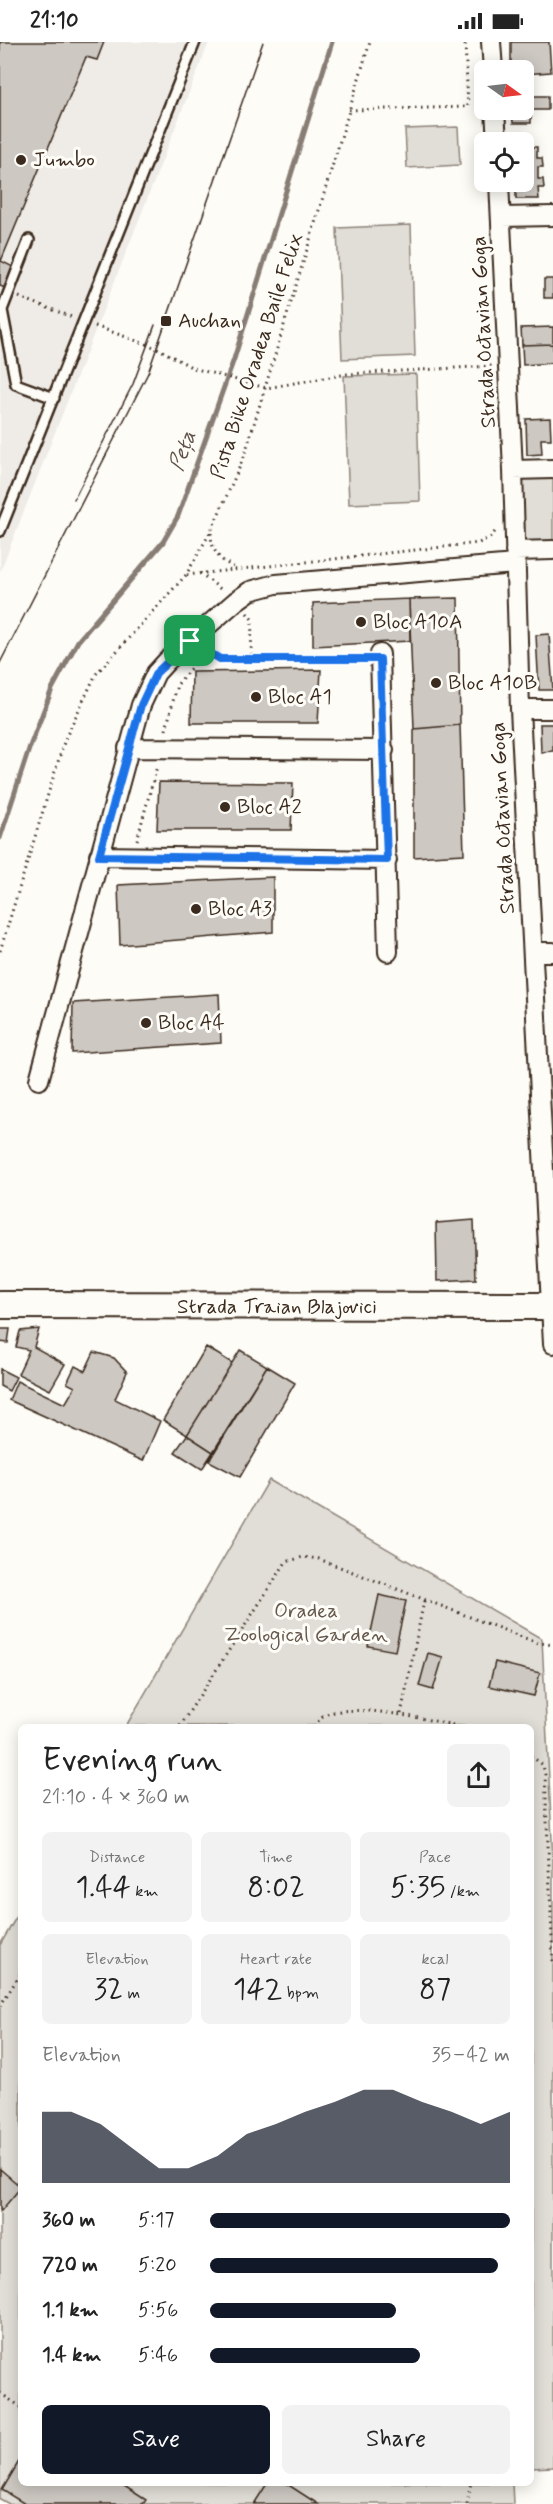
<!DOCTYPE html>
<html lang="en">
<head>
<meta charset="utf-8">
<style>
  body { margin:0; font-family:Mynerve,sans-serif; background:#f2f2f2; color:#222; height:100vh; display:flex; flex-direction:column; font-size:22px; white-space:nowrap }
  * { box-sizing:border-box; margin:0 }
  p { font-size:20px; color:#767676 }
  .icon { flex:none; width:33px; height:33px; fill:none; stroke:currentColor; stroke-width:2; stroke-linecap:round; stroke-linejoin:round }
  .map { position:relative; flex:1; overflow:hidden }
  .details { position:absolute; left:18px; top:1682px; width:516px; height:762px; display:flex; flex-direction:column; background:#fff; border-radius:9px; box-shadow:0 3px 15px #0003 }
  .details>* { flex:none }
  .needle { width:39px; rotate:104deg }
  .buttons { position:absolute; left:474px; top:18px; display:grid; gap:12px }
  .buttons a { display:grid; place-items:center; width:60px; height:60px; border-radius:9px; background:#fff; box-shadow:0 3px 15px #0003; font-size:30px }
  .pin { position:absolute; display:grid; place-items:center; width:51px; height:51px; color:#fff; margin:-26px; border-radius:12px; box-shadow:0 3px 9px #0006 }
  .round { display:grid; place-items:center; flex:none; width:63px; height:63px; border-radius:9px; background:#f2f2f2 }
  .head { display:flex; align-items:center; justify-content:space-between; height:102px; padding:0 24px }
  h1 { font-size:33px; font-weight:600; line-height:45px }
  .figures { display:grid; grid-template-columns:repeat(3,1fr); gap:9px; height:102px; padding:6px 24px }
  .figures div { display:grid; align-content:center; border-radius:9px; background:#f2f2f2; text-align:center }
  .figures b { font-size:30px; font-weight:600 }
  .figures small { font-size:16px; font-weight:400 }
  .figures p { font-size:16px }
  .chart { height:168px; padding:12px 24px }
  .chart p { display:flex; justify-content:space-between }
  .chart svg { width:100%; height:108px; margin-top:6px; fill:#111827; opacity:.7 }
  .button { display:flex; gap:12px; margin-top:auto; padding:12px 24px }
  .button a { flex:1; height:69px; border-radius:9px; background:#111827; color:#fff; font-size:24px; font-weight:600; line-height:69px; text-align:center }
  .button a+a { background:#f2f2f2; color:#222 }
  ul { padding:0 24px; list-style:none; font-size:20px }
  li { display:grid; grid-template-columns:96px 72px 1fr; align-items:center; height:45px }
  li i { height:15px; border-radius:8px; background:#111827 }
  .status { display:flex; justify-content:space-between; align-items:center; height:42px; padding:0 30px; background:#fff; direction:ltr }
  .status svg { height:16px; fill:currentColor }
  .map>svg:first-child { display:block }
  .built { fill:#efece7 }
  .green { fill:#e1ded7; stroke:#8e847a; stroke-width:1.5 }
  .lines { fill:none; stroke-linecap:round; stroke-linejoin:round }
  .stream { stroke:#887d74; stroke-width:5 }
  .building { fill:#cdc8c2; stroke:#3b2a1e; stroke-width:1.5 }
  .lane-casing { stroke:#3b2a1e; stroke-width:14 }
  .street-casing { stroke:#3b2a1e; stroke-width:22 }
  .secondary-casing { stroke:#3b2a1e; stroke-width:30 }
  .path { stroke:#3b2a1e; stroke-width:3; stroke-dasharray:1.5 4.5; stroke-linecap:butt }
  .lane { stroke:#fdfcf7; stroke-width:9 }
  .street { stroke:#fdfcf7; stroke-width:18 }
  .secondary { stroke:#fdfcf7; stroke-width:26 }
  .tram { stroke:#3b2a1e; stroke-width:1.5 }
  .route-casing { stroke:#fff; stroke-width:12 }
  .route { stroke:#1a73e8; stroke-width:8 }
  .poi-dot { fill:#3b2a1e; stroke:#fdfcf7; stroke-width:2 }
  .labels { text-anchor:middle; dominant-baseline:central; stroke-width:6; stroke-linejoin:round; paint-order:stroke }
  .poi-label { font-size:21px; fill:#3b2a1e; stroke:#fdfcf7; text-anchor:start }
  .street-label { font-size:21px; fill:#3b2a1e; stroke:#fdfcf7 }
  .park-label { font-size:21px; fill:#64574c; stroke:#fdfcf7 }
  .water-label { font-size:22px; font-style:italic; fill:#615349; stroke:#fdfcf7 }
</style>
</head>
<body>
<div class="status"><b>21:10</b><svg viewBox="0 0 49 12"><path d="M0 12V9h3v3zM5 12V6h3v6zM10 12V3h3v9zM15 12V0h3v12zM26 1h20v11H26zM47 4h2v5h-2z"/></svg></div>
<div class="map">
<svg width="553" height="2462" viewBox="0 0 553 2462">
  <rect width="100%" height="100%" fill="#fdfcf7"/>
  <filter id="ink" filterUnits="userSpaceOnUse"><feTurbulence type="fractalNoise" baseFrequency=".0167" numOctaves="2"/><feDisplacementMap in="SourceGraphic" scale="12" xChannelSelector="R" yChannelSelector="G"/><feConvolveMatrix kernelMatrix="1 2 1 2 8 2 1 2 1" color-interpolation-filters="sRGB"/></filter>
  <g filter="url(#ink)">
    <!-- built -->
    <path class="built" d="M0,0h209l-209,530z"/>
    <!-- green -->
    <path class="green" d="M458,85l2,38 -53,3 -2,-39z
      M411,183l4,131 -73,3 -5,-131z
      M416,332l4,127 -71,3 -5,-128z
      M553,427v81l-38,1 -2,-81z
      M269,1438l273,159 11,221v607l-22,1v-742h-405z
      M21,1867v573l247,1 -14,21h-245l-9,-5v-554z
      M284,2441h228l1,21h-195z"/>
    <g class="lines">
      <!-- stream -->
      <path class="stream" d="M0,796l29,-89 23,-60 26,-48 85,-99 15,-26 56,-157 98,-317"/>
    </g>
    <!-- building -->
    <path class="building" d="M0,0h104l-7,18 -11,-3 -85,204 12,6 -8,21 -5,-2z
      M511,0h38l2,30 -27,2v-4h-13z
      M524,54h24v14h-17v13h-18l-1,-13h12z
      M524,105h13v11h5l1,9h-5v12h5l1,9h-6l1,11h-23v-17h8z
      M544,237h9v19h-9z
      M553,285v17l-31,1 -1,-17z
      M553,302v19l-30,2 -1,-20z
      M550,376l1,21h-10l1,15 -15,1 -1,-36z
      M458,556l2,127 -46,4 -5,-130z
      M409,557l1,42 -97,5v-43z
      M549,592l4,56h-14l-3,-55z
      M321,628l-3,53h-127l1,-51z
      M540,682h13v27l-12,1z
      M460,683l4,129 -50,3v-128z
      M159,740l134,1 -2,47h-134z
      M273,835v55l-153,13 -2,-60z
      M219,952l2,49 -149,10 1,-50z
      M474,1178l2,59 -39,2 -1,-58z
      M0,1287h10l-2,14 -8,-1z
      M39,1287l-5,18 31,17 -15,26 -32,-16 11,-24 -13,-3 4,-16z
      M206,1305l26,16 -45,72 -24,-15z
      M240,1308l27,16 -54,86 -26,-17z
      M94,1310l20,6 13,14 -12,27 45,22 -17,40 -134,-61 8,-19 48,23 10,-17 -8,-4 8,-17 10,5z
      M267,1324l28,17 -55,94 -31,-16z
      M0,1327l16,8 -7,14 -9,-5z
      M187,1393l26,17 -11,17 -27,-17z
      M379,1553l27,6 -11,50 -27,-5z
      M428,1611l15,4 -10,33 -14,-4z
      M495,1620l45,11 -6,23 -45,-10z
      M0,2127l21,18 -20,24 -1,-1z
      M21,2416v24h97l28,18 -3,4h-118l-23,-14z
      M268,2440h16l34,22h-64z"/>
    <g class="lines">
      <!-- lane casing -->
      <g class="lane-casing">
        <path id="lane" d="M29,198l-27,70 14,74 38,14
          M0,489l195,-489"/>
      </g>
      <!-- street casing -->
      <g class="street-casing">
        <path id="street" d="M491,0l2,28
          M495,68l2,32
          M499,140l14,288 7,239 33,635
          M502,175l51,-1
          M513,428l40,-1
          M515,509l38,-1
          M380,612l8,298
          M520,667h33
          M128,706l256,2
          M99,814l288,4
          M533,910h20
          M39,1038l102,-375 15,-32 11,-12 69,-60 14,-10 26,-7 239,-20"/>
      </g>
      <!-- secondary casing -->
      <g class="secondary-casing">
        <path id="secondary" d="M0,1263l553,1"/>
      </g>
      <!-- path -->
      <path class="path" d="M349,68l119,-3 -3,-65
        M19,255l53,20
        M95,284l62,22 36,20 73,20 81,-14 145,-8
        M211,491c0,18 9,29 26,35
        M200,531l23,18
        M187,533l292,-32 12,-6 6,-8
        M247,571l5,6 -1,39
        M204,608l16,9h143
        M166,688l11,-45 21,-26
        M137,798l20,-74
        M0,909l65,-212 31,-65 90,-99 25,-44 33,-74 126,-415
        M401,1672l23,-113
        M180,1684l106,-164 17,-5 16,2 216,83 18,3
        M314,1684c3,-3 6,-8 9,-10 24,-15 107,4 135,10
        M531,1714l12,9 2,10 8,186
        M0,1964l21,-33
        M0,2351l21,14
        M467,2462l4,-22"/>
      <!-- lane -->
      <use href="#lane" class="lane"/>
      <!-- street -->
      <use href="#street" class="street"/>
      <!-- secondary -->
      <use href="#secondary" class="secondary"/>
      <!-- tram -->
      <path class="tram" d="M74,457l59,-115 22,-59
        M0,621l148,-290 115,-331"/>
    </g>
  </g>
  <g class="lines" filter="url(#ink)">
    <!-- route casing -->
    <g class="route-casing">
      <path id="route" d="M190,599l30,18h160l7,201 -288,-4 42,-151 15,-32z"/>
    </g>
    <!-- route -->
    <use href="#route" class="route"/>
  </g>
  <!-- markers -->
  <g class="poi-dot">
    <circle cx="21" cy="118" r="6"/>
    <rect x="160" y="273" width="12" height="12" rx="3"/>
    <circle cx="361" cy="580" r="6"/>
    <circle cx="436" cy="641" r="6"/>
    <circle cx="256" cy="655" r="6"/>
    <circle cx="225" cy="765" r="6"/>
    <circle cx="196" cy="867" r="6"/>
    <circle cx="146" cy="981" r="6"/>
  </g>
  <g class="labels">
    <!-- poi labels -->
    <g class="poi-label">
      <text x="33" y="118">Jumbo</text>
      <text x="178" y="279">Auchan</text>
      <text x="373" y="580">Bloc A10A</text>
      <text x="448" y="641">Bloc A10B</text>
      <text x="268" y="655">Bloc A1</text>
      <text x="237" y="765">Bloc A2</text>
      <text x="208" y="867">Bloc A3</text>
      <text x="158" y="981">Bloc A4</text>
    </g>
    <!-- street labels -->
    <g class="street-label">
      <text transform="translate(484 290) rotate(-93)">Strada Octavian Goga</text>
      <text transform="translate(257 314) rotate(-72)">Pista Bike Oradea Baile Felix</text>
      <text transform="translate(503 776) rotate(-93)">Strada Octavian Goga</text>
      <text x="277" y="1265">Strada Traian Blajovici</text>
    </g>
    <!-- park labels -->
    <g class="park-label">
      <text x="306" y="1569">Oradea<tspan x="306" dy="24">Zoological Garden</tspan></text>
    </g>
    <!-- water labels -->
    <g class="water-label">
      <text transform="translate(183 409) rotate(-70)">Peța</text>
    </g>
  </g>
</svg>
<div class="buttons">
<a><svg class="needle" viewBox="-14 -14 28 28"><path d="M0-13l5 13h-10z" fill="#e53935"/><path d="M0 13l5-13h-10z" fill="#767676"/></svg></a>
<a><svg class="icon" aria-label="locate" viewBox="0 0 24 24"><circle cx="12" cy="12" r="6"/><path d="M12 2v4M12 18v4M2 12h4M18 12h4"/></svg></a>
</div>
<div class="pin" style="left:190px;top:599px;background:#1e9e55"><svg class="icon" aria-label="arrive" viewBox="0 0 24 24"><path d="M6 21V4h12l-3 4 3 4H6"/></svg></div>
<section class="details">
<div class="head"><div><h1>Evening run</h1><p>21:10 · 4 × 360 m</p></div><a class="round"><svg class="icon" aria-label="share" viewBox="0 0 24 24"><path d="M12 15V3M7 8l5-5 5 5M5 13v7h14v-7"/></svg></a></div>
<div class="figures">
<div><p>Distance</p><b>1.44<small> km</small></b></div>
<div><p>Time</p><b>8:02</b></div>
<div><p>Pace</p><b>5:35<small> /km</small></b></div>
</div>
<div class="figures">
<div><p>Elevation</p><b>32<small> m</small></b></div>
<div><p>Heart rate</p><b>142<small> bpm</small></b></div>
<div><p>kcal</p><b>87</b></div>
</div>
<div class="chart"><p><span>Elevation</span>35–42 m</p>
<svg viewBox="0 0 160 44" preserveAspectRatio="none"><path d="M0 44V15L10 15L20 20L30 29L40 38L50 38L60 33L70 24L80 20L90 15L100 11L110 6L120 6L130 11L140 15L150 20L160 15V44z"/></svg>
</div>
<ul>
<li><b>360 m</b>5:17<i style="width:100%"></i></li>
<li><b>720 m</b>5:20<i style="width:96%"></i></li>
<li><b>1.1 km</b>5:56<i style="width:62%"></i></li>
<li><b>1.4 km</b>5:46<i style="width:70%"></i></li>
</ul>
<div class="button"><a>Save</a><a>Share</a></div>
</section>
</div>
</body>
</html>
